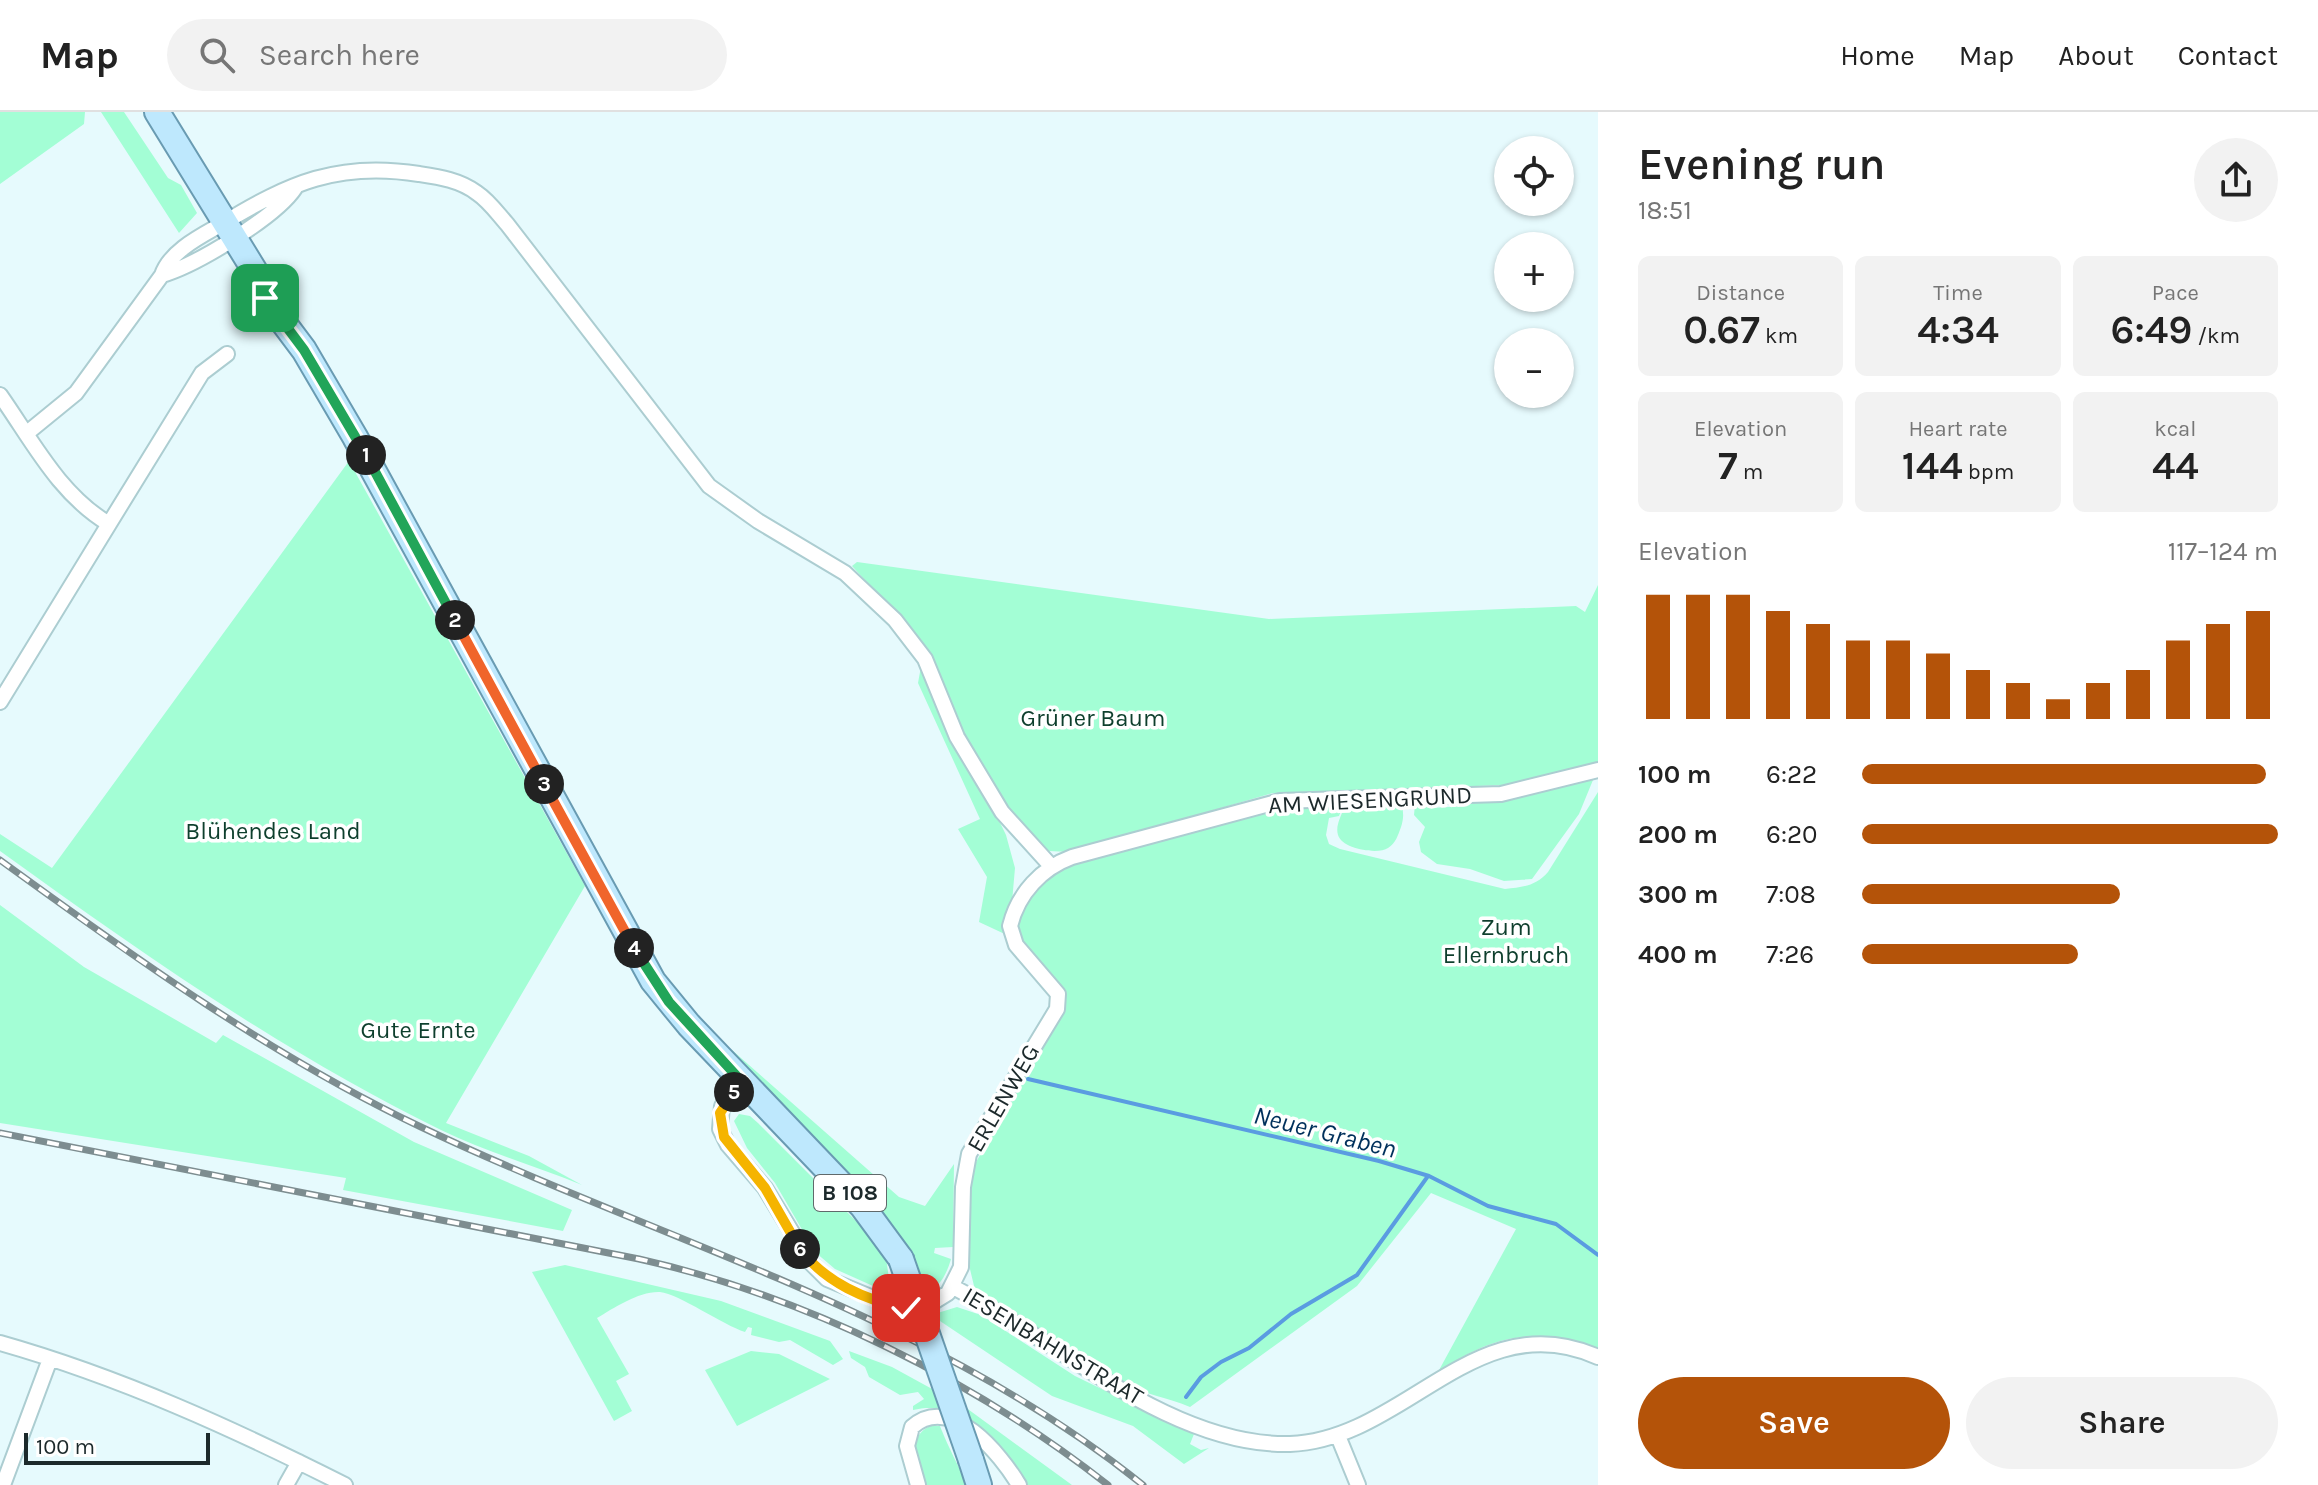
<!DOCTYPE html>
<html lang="en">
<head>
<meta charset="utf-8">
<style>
  body { margin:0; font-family:Karla,sans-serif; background:#f2f2f2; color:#222; height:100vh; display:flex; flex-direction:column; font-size:30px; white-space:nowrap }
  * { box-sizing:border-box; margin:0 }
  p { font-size:26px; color:#767676 }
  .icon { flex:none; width:44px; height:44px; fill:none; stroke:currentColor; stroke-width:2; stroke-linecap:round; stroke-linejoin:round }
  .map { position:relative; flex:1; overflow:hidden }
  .details { display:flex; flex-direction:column; background:#fff; width:720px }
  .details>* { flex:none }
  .fabs { position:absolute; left:1494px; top:24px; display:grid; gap:16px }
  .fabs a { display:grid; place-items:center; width:80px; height:80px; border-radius:50%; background:#fff; box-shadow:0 2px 6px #0004; font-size:40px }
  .scale { position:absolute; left:24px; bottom:20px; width:186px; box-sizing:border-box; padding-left:8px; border:4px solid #1c292b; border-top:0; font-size:22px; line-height:28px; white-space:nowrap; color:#1c292b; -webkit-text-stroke:6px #fff; paint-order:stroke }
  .pin { position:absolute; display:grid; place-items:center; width:68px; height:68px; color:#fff; margin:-34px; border-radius:16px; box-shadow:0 4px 12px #0006 }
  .km { position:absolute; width:40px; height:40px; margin:-20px; border-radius:50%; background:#222; color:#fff; font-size:22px; line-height:40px; text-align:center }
  .round { display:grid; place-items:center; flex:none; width:84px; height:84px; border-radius:42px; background:#f2f2f2 }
  .head { display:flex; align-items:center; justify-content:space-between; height:136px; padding:0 40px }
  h1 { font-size:44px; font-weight:600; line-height:60px }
  .figures { display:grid; grid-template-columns:repeat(3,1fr); gap:12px; height:136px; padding:8px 40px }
  .figures div { display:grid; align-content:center; border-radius:12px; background:#f2f2f2; text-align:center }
  .figures b { font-size:40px; font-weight:600 }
  .figures small { font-size:22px; font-weight:400 }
  .figures p { font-size:22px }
  .chart { height:224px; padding:16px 40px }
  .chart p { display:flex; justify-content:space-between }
  .chart svg { width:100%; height:144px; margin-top:8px; stroke:#b45309; stroke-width:6 }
  .primary-button { display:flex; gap:16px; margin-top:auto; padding:16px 40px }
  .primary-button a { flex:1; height:92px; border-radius:48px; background:#b45309; color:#fff; font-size:32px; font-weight:600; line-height:92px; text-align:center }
  .primary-button a+a { background:#f2f2f2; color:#222 }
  ul { padding:0 40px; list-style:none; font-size:26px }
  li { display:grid; grid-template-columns:128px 96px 1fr; align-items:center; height:60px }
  li i { height:20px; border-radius:10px; background:#b45309 }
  header { display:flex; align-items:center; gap:48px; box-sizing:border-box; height:112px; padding:0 40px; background:#fff; border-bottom:2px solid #e0e0e0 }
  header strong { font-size:38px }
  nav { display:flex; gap:44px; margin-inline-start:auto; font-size:28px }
  .search { width:560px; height:72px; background:#f2f2f2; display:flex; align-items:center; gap:20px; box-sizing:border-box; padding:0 28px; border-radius:44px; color:#767676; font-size:30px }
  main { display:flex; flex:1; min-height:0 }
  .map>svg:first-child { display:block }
  .green { fill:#a3fed5 }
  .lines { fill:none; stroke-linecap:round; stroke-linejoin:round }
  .stream { stroke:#5a9ce1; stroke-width:4 }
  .minor-casing { stroke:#accdd1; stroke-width:18 }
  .primary-casing { stroke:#699bb2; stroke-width:28 }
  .minor { stroke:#fff; stroke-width:14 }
  .primary { stroke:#bee8fd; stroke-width:24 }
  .rail-casing { stroke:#7d8d90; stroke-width:7 }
  .rail { stroke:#fff; stroke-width:4; stroke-dasharray:12; stroke-linecap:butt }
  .primary-bridge-casing { stroke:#699bb2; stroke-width:28; stroke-linecap:butt }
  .primary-bridge { stroke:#bee8fd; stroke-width:24 }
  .split-1-casing { stroke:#fff; stroke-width:16 }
  .split-2-casing { stroke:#fff; stroke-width:16 }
  .split-3-casing { stroke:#fff; stroke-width:16 }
  .split-4-casing { stroke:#fff; stroke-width:16 }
  .split-5-casing { stroke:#fff; stroke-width:16 }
  .split-6-casing { stroke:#fff; stroke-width:16 }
  .split-7-casing { stroke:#fff; stroke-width:16 }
  .split-1 { stroke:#22a559; stroke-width:10 }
  .split-2 { stroke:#22a559; stroke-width:10 }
  .split-3 { stroke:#f0652b; stroke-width:10 }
  .split-4 { stroke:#f0652b; stroke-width:10 }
  .split-5 { stroke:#22a559; stroke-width:10 }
  .split-6 { stroke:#f5b400; stroke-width:10 }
  .split-7 { stroke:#f5b400; stroke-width:10 }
  .labels { text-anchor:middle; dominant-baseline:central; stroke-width:7; stroke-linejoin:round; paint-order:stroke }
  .shield { fill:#fff; stroke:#60696b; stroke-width:2 }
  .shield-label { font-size:22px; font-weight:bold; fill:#1c292b }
  .park-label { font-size:24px; fill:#0e3f2d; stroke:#fff }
  .street-label { font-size:24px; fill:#1c292b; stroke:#fff }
  .water-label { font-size:26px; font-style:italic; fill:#00305b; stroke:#fff }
</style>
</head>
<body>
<header>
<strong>Map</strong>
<div class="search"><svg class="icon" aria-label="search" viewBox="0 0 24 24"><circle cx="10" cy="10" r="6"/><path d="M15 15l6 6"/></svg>Search here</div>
<nav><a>Home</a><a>Map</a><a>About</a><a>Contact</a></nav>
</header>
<main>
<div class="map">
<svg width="1598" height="1373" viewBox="0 0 1598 1373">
  <rect width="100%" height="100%" fill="#e6fafd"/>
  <!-- green -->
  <path class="green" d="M0,0h85l-1,12 -84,60z
    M101,0h23l44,66 13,7 16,28 -18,20z
    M349,349l236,425 -139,237 83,33 53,29c-46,-19 -96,-33 -141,-55 -156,-76 -301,-178 -441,-279v-17l52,34z
    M857,450l412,57 307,-13 9,6 13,-27v177l-92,23 -233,8 -204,59 -20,-1c-69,-40 -83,-132 -120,-197 -19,-32 -52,-60 -77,-88z
    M922,549l84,174 9,33 -6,68 -30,-14 8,-45 -29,-48 22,-10 -62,-136z
    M1593,668l-14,34 -47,65 -28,2 -34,-12 -33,-5 -16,-12 -2,-10 6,-15 -11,-12 1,-11 13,-1 3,5 35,-2 6,-4z
    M1598,680v556c-62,-20 -102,-15 -160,24l78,-143 -85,-36 -74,93 -167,121c-24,-10 -43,-12 -65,-23l-150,-94 -6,-25v-61l6,-40 90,-163 -5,-15 -25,-22 -16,-20 -3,-26 16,-26 31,-27 219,-59 61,-1 -4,11 -10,2 -3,17 3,9 11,5 165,40c18,-2 31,-3 43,-17z
    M1400,690c4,8 4,16 1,25 -3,8 -5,16 -13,21 -10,7 -46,1 -50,-13 -3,-10 4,-20 7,-30z
    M0,793l84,62 132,76 7,-8 191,107 158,68 -9,21 -220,-41 3,-12 -346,-55z
    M732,938l167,147 26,9 29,-42 -1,83 -18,1 -1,5 17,6c-5,17 -11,27 -26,35l-196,-241z
    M739,1002l11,2 8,7 110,110 18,24 5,37 -56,-25 -20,-17 -40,-69 -28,-35 -13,-27z
    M565,1153l156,36 109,40 13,18 -10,6 -43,-25 -11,2 -28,-7 1,-7 -4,-1 -3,5c-22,-7 -66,-38 -85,-40 -21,-1 -46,16 -63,26l32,56 -13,7 16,30 -18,10 -82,-149z
    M957,1195l24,8 94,61 119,58 -4,10 11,6 8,-2 -25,16 -51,-38 -81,-30 -121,-81z
    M751,1239l28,3 51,25 -93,47 -32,-56z
    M849,1239l43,16 73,40 107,78h-47c-27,-36 -59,-88 -112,-75v-4l11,-7 -6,-7 -18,3 -31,-18 -4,-10 -14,-9z
    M930,1314h10c6,16 21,46 28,59h-44c-6,-20 -19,-47 6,-59z"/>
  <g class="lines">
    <!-- stream -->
    <path class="stream" d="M1028,967l351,82 50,15 59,30 68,18 42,31
      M1186,1285l15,-20 20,-15 28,-14 42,-34 66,-39 71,-99"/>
    <!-- minor casing -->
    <g class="minor-casing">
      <path id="minor" d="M162,163c34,-10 114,-58 133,-87
        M0,283c33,47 59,99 109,129l-109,178
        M27,321l49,-40 86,-118c8,-24 39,-39 60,-51 67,-41 117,-63 197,-50 20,3 41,6 58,19 12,8 21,21 30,31l202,262 49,35 87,52 50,47 30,39 32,78 45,75 49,54
        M109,412l93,-151 25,-19
        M743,971l-21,23 -2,23 8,16 37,43 45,74 17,17 63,26 37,1 21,-13 13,-26 2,-80 6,-33 88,-145 1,-15 -42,-49 -6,-19c8,-33 32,-58 62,-69l208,-56 221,-7 97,-24
        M953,1175c100,51 218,160 337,157 115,-4 186,-142 308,-87
        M0,1231c120,34 234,86 345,142
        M1338,1324l20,49
        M3,1373l47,-126
        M286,1373l13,-23
        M918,1373l-11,-39 5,-19c39,-35 89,28 107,58"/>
    </g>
    <!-- primary casing -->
    <g class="primary-casing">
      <path id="primary" d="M157,0l107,174 1,12 39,52 51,87 298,544 36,44 173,181 39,53
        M971,1348l8,25"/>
    </g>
    <!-- minor -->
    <use href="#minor" class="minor"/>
    <!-- primary -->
    <use href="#primary" class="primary"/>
    <!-- rail casing -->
    <g class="rail-casing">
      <path id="rail" d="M0,748c135,98 270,195 421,267 242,115 510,187 722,358
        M0,1021l639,126c166,37 335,121 469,226"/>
    </g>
    <!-- rail -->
    <use href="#rail" class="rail"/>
    <!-- primary-bridge casing -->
    <g class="primary-bridge-casing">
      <path id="primary-bridge" d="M901,1147l70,201"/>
    </g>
    <!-- primary-bridge -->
    <use href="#primary-bridge" class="primary-bridge"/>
  </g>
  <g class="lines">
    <!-- split-1 casing -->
    <g class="split-1-casing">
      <path id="split-1" d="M265,186l39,52 62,105"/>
    </g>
    <!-- split-2 casing -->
    <g class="split-2-casing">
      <path id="split-2" d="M366,343l89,165"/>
    </g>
    <!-- split-3 casing -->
    <g class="split-3-casing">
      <path id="split-3" d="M455,508l89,164"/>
    </g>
    <!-- split-4 casing -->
    <g class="split-4-casing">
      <path id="split-4" d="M544,672l90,164"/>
    </g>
    <!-- split-5 casing -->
    <g class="split-5-casing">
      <path id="split-5" d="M634,836l35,54 74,81 -9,9"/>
    </g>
    <!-- split-6 casing -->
    <g class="split-6-casing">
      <path id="split-6" d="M734,980l-14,21 4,24 41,51 35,61"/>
    </g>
    <!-- split-7 casing -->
    <g class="split-7-casing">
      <path id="split-7" d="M800,1137c25,33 66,52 106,59"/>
    </g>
    <!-- split-1 -->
    <use href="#split-1" class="split-1"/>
    <!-- split-2 -->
    <use href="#split-2" class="split-2"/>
    <!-- split-3 -->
    <use href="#split-3" class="split-3"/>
    <!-- split-4 -->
    <use href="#split-4" class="split-4"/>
    <!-- split-5 -->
    <use href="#split-5" class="split-5"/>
    <!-- split-6 -->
    <use href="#split-6" class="split-6"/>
    <!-- split-7 -->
    <use href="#split-7" class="split-7"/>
  </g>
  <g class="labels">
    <!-- shield labels -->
    <rect class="shield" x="814" y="1063" width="72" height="36" rx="6"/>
    <g class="shield-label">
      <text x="850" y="1081">B 108</text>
    </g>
    <!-- park labels -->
    <g class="park-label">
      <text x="1093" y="606">Grüner Baum</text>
      <text x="273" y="719">Blühendes Land</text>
      <text x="1506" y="815">Zum<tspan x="1506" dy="28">Ellernbruch</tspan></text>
      <text x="418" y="918">Gute Ernte</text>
    </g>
    <!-- street labels -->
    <g class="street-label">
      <text transform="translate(1370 688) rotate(-3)">AM WIESENGRUND</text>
      <text transform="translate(1003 986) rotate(-60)">ERLENWEG</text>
      <text transform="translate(1053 1234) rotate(31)">IESENBAHNSTRAAT</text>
    </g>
    <!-- water labels -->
    <g class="water-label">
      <text transform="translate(1325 1020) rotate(14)">Neuer Graben</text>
    </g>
  </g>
</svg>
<div class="fabs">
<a><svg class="icon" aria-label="locate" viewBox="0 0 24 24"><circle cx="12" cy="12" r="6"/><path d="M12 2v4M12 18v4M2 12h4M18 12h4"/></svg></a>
<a>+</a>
<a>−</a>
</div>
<div class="scale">100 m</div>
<div class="pin" style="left:265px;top:186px;background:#1e9e55"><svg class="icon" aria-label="arrive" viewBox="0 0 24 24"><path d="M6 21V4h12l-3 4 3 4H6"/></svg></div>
<div class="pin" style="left:906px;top:1196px;background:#d93025"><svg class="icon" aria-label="check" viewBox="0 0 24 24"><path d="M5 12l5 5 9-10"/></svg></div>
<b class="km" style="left:366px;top:343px">1</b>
<b class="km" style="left:455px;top:508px">2</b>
<b class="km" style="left:544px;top:672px">3</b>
<b class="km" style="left:634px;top:836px">4</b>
<b class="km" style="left:734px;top:980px">5</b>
<b class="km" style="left:800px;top:1137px">6</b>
</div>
<section class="details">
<div class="head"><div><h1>Evening run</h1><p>18:51</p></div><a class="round"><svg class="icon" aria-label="share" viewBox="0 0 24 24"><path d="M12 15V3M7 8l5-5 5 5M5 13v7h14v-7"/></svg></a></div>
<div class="figures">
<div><p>Distance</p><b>0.67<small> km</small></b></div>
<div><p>Time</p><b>4:34</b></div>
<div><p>Pace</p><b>6:49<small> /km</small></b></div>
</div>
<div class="figures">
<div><p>Elevation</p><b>7<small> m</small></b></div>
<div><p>Heart rate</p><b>144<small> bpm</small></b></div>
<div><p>kcal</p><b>44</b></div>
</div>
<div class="chart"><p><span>Elevation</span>117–124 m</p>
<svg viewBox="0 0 160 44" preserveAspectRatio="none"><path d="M5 44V6M15 44V6M25 44V6M35 44V11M45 44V15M55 44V20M65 44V20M75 44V24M85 44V29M95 44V33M105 44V38M115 44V33M125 44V29M135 44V20M145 44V15M155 44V11"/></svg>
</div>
<ul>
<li><b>100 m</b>6:22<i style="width:97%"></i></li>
<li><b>200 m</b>6:20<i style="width:100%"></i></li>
<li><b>300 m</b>7:08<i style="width:62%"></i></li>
<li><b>400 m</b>7:26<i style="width:52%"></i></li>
</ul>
<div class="primary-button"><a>Save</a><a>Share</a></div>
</section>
</main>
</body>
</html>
